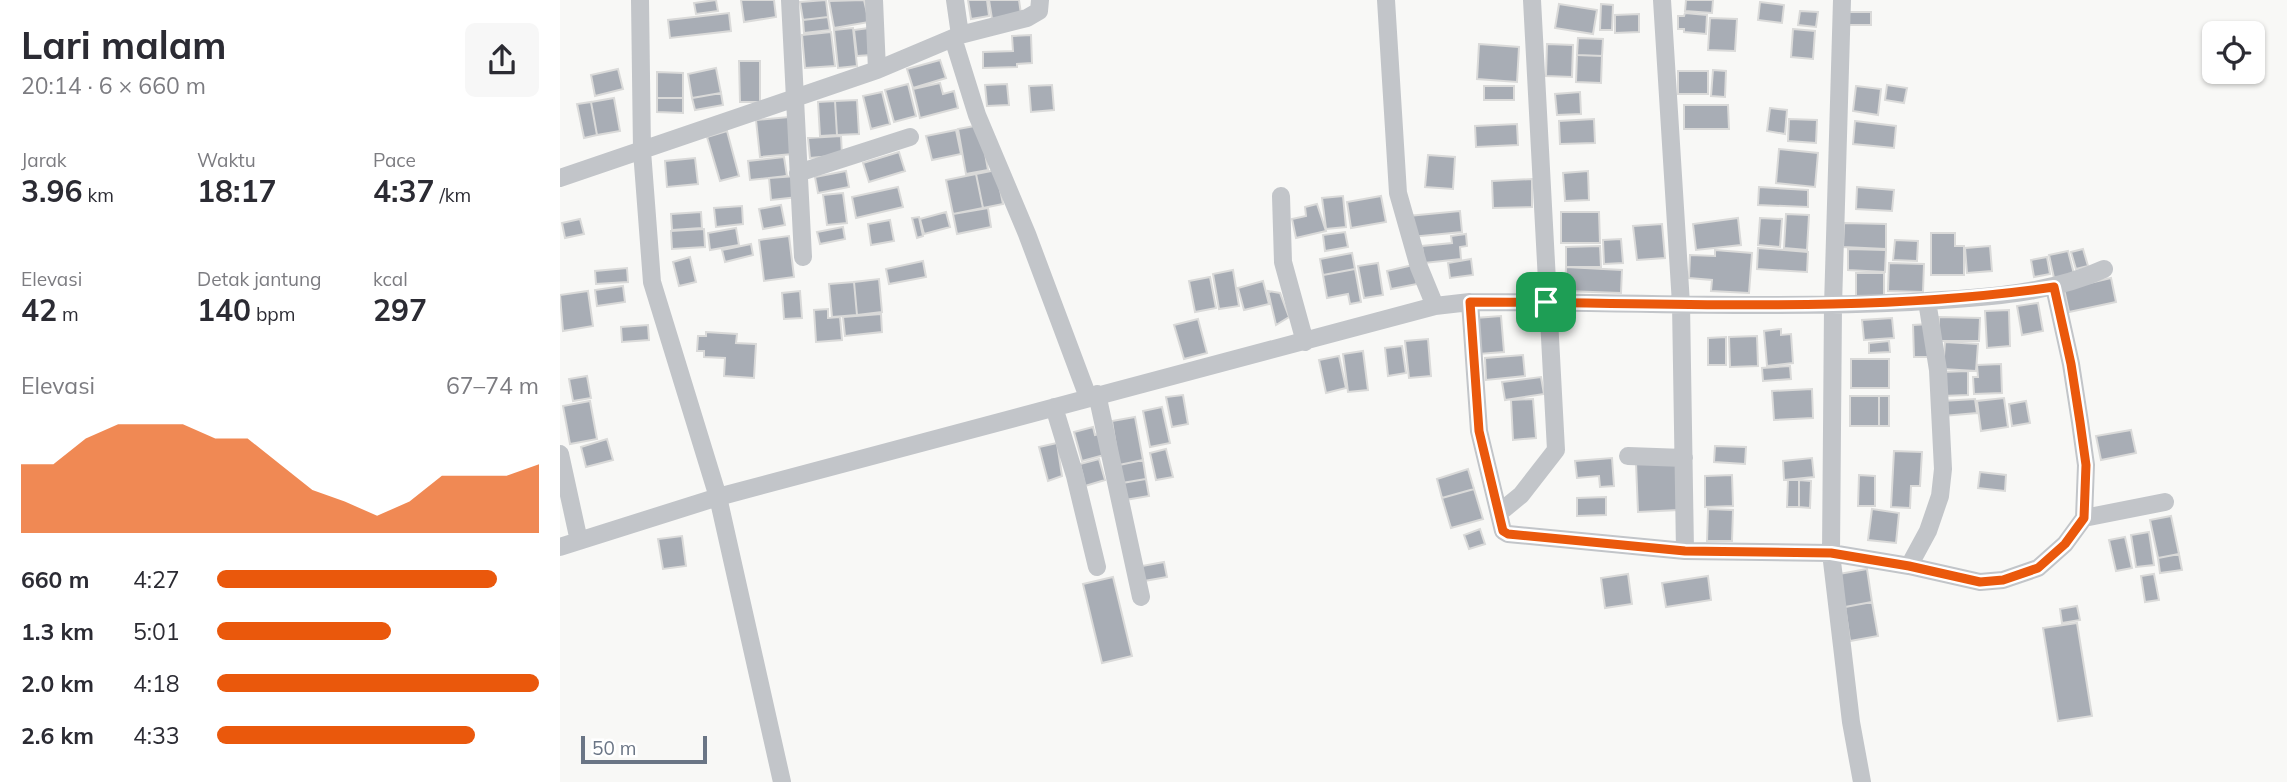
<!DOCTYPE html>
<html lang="id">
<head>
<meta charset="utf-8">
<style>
  body { margin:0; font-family:Mulish,sans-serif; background:#f7f7f7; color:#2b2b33; height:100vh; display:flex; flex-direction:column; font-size:26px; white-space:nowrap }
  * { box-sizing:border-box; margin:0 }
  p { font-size:23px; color:#7c7c81 }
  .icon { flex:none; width:38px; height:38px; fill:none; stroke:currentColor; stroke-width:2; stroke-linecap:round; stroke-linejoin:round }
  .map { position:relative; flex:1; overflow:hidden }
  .drawer { display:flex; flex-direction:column; background:#fff; width:560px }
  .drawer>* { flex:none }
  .buttons { position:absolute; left:1642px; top:21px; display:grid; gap:14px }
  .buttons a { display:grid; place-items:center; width:63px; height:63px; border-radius:10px; background:#fff; box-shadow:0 2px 5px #0004; font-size:35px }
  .scale { position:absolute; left:21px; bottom:18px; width:126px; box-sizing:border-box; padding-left:7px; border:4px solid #6a7585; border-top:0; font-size:19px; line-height:24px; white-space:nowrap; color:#6a7585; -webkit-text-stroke:5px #fff; paint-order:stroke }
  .pin { position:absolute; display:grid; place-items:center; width:60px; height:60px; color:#fff; margin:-30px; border-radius:14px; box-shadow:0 4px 10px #0006 }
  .round { display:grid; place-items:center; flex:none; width:74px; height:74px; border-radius:10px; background:#f7f7f7 }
  .overview { display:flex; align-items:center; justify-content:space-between; height:119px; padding:0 21px }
  h1 { font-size:38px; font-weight:700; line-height:52px }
  .metrics { display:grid; grid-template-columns:repeat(3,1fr); gap:10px; height:119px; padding:7px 21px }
  .metrics div { display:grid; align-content:center }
  .metrics b { font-size:30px; font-weight:700 }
  .metrics small { font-size:19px; font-weight:400 }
  .metrics p { font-size:19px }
  .chart { height:196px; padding:14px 21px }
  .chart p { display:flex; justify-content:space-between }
  .chart svg { width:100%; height:126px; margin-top:7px; fill:#ea580c; opacity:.7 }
  ul { padding:0 21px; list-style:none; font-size:23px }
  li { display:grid; grid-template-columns:112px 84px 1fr; align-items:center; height:52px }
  li i { height:18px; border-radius:9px; background:#ea580c }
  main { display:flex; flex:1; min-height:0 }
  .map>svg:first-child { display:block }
  .building { fill:#a8adb5; stroke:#dadad9; stroke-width:2 }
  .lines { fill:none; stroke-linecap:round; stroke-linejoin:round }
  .street { stroke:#c2c5c9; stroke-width:18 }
  .route-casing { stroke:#fff; stroke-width:14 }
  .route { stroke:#ea580c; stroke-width:9 }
</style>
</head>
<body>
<main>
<section class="drawer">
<div class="overview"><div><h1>Lari malam</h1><p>20:14 · 6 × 660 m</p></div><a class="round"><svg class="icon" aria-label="share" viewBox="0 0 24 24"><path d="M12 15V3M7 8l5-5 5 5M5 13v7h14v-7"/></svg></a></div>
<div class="metrics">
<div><p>Jarak</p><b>3.96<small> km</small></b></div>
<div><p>Waktu</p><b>18:17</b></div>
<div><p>Pace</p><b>4:37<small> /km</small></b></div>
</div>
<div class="metrics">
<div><p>Elevasi</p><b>42<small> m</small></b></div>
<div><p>Detak jantung</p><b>140<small> bpm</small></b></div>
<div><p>kcal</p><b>297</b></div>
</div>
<div class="chart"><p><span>Elevasi</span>67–74 m</p>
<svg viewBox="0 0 160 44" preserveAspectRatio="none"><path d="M0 44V20L10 20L20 11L30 6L40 6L50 6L60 11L70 11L80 20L90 29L100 33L110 38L120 33L130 24L140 24L150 24L160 20V44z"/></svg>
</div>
<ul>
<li><b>660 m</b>4:27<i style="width:87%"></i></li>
<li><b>1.3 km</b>5:01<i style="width:54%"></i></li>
<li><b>2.0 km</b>4:18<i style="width:100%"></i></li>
<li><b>2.6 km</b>4:33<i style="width:80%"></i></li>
</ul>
</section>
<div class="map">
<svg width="1727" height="782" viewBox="0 0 1727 782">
  <rect width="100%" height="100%" fill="#f8f8f6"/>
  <!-- building -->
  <path class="building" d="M156,0l2,11 -22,3 -2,-11z
    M181,0h33l2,17 -32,5z
    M266,0l2,17 -25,3 -3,-18z
    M304,0l5,22 -35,6 -5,-27z
    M408,0h19l2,16 -18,3z
    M429,0h30l2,14 -29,5z
    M1126,0h27l-1,13 -27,-2z
    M1200,2l24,3 -2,18 -24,-3z
    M999,4l38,6 -4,24 -38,-6z
    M1041,4l12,1 -1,25h-12z
    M1240,11l18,1 -2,15 -18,-2z
    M1287,12h24v13h-24z
    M169,13l2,18 -61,7 -2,-18z
    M1125,13l22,2 -1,19 -22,-2v-3h-6v-13h6z
    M1079,14v18l-24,1v-18z
    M268,17l2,13 -26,3 -1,-13z
    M1150,18l27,1 -2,32 -27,-1z
    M293,28l4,38 -19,2 -4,-38z
    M309,28l3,27 -15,1 -3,-26z
    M1233,29l22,2 -2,28 -22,-2z
    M271,32l4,34 -30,2 -3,-33z
    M471,35l1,28 -15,1v3l-34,1v-16l30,-1 -1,-15z
    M1018,38l25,1 -1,17 -25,-1z
    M919,44l40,3 -2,35 -40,-3z
    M987,44l26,1 -1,32 -26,-1z
    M1017,55l25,1 -1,27 -25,-1z
    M380,60l6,18 -33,10 -6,-19z
    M179,61h21v41h-20z
    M156,68l5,25 -29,5 -4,-24z
    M58,69l5,20 -28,7 -4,-21z
    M1153,70l13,1 -1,26 -14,-1z
    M1118,71h30v23h-30z
    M97,72l26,1v25h-26z
    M380,83l3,11 11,-3 4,17 -38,10 -7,-29z
    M348,84l8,32 -22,6 -9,-32z
    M447,84l2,21 -22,1 -2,-21z
    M492,85l2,25 -23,2 -2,-26z
    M1327,85l20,3 -3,15 -19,-3z
    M924,86h30v14h-30z
    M1296,86l25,3 -3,26 -25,-4z
    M322,92l8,32 -19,5 -8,-33z
    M1020,92l1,22 -24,1 -2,-21z
    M161,93l2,12 -28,5 -3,-12z
    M54,98l6,33 -23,4 -6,-33z
    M97,98h26v15l-26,-1z
    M297,100l2,34 -22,1 -2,-34z
    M275,101l2,34 -17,1 -2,-34z
    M31,102l6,33 -13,3 -7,-34z
    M1124,105h44l1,24h-45z
    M1210,108l17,2 -2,24 -18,-3z
    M229,117l4,37 -33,3 -4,-37z
    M1034,119l1,24 -35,1 -1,-23z
    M1229,119l28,1 -1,23 -28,-2z
    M1295,121l41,5 -2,22 -41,-4z
    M957,124l1,21 -42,2 -1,-21z
    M420,125l8,45 -22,4 -8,-45z
    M396,130l5,24 -29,6 -6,-24z
    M167,131l12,45 -19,5 -13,-44z
    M281,136l1,19 -32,3 -2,-20z
    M1219,149l39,4 -3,34 -39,-4z
    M339,152l6,19 -36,11 -6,-19z
    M868,155l27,2 -2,32 -28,-2z
    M224,157l3,19 -37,4 -2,-19z
    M135,158l3,26 -31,3 -2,-26z
    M436,170l7,34 -20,4 -7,-34z
    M286,171l3,16 -31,6 -3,-16z
    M1028,171l1,29 -24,1 -2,-28z
    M416,174l7,34 -30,6 -7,-34z
    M236,176l2,21 -27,3 -2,-22z
    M972,179v28l-39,1 -1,-27z
    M338,187l5,20 -47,11 -4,-21z
    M1199,187l49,3v17l-50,-2z
    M1297,187l37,3 -2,21 -36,-2z
    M283,193l4,30 -20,2 -4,-30z
    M783,196l3,31 -20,2 -4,-31z
    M821,196l5,26 -35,6 -4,-26z
    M757,204l9,27 -30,7 -4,-19 14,-3 -1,-9z
    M221,205l4,20 -22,4 -4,-20z
    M182,206l1,18 -27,3 -2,-19z
    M428,208l3,19 -34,7 -4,-20z
    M900,211l2,21 -51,5 -3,-21z
    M141,212l1,16 -30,2 -1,-16z
    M386,212l4,15 -26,7 -4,-15z
    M1001,212h38l1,31h-39z
    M1226,214l23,1 -2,35 -23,-2z
    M359,217l4,19 -6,2 -5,-20z
    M1178,218l3,27 -45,5 -3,-26z
    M1200,218l22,1 -2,28 -22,-2z
    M20,219l4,15 -19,4 -3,-15z
    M330,220l4,21 -23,4 -3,-21z
    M1284,223l42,1v25l-43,-2z
    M1102,224l3,34 -28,2 -4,-34z
    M283,227l2,12 -25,5 -3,-12z
    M176,228l3,17 -29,5 -2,-17z
    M144,229l1,18 -33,2 -1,-18z
    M785,232l3,15 -23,4 -2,-16z
    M1371,233h24v13h9v29h-33z
    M906,234l1,12 -7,1 1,12 -37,4 -2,-17 30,-3 -1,-7z
    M229,236l5,41 -30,4 -5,-41z
    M1061,239l2,24 -19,1 -1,-24z
    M1335,240l23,1 -1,20 -24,-1z
    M191,244l2,11 -28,7 -3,-12z
    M1040,246l1,21h-35v-20z
    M1430,246l2,25 -25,2 -2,-25z
    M1198,248l50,4 -1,20 -50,-3z
    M1288,249l38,1 -1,22 -37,-2z
    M1523,249l5,17 -12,3 -5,-17z
    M1155,250l37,3 -3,40 -38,-2 1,-11 -23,-2 1,-23 25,1z
    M1508,251l6,23 -20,4 -5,-23z
    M792,253l3,16 -32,6 -3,-16z
    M130,257l6,25 -17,4 -6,-24z
    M1487,257l3,17 -16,3 -3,-17z
    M911,259l2,16 -23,3 -2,-15z
    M363,261l3,16 -37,7 -3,-15z
    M818,263l5,32 -19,3 -6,-32z
    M1329,263l35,1 -1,28 -35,-1z
    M853,265l4,19 -26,5 -4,-18z
    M1006,267l56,3 -1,23 -56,-2z
    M67,268l1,14 -32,2 -1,-13z
    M795,269l6,33 -11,2 -2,-10 -21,4 -4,-23z
    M673,270l6,36 -20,3 -6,-35z
    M1296,273h28v24h-28z
    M650,277l6,31 -21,4 -6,-31z
    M1551,278l5,24 -47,10 -5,-23z
    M319,279l3,33 -25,3 -3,-33z
    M703,281l6,23 -25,6 -6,-22z
    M294,282l3,33 -25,2 -3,-33z
    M63,286l2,16 -28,4 -2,-16z
    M28,291l5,35 -30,5 -3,-36z
    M240,291l2,27 -18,1 -2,-26z
    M708,291l12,2 9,24 -13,8z
    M1478,303l5,28 -21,4 -5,-29z
    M268,309v9l12,-1 2,23 -26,2 -2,-32z
    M1449,310l1,36 -23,2 -2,-37z
    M321,314l1,18 -37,4 -2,-19z
    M941,316l3,36 -26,2 -3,-36z
    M1379,317l41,1 -1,23h-40z
    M1332,318l2,20 -30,2 -2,-20z
    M638,319l9,34 -23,6 -10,-34z
    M1369,324l1,33h-16l-1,-32z
    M88,325l1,15 -27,2 -1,-15z
    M1221,329v6l10,-1 2,29 -26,3 -3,-35z
    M146,332l31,2 -1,9 20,1 -2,34 -30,-2 1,-18 -21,-1v-6h-7l1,-15h8z
    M1197,336l1,30 -28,1 -1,-30z
    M1166,337v28h-18v-27z
    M868,339l3,37 -22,2 -4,-37z
    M1329,341l1,11 -21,1v-10z
    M1385,342l33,2 -2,27 -33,-2z
    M842,346l4,27 -18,3 -3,-28z
    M803,351l5,39 -20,2 -5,-38z
    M963,355l2,21 -39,4 -1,-22z
    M779,356l7,32 -20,5 -7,-33z
    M1291,359h38v29h-38z
    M1441,364l1,29 -28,1 -1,-17h5l-1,-12z
    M1230,366l1,13 -28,2 -1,-13z
    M1408,371v24l-26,1v-24z
    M27,376l4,22 -18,3 -4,-22z
    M981,377l3,17 -39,6 -3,-18z
    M1252,389l1,29 -39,2 -2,-29z
    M623,395l5,29 -16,3 -6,-30z
    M1290,396h29v30h-29z
    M1319,396h10v30h-10z
    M1444,398l4,29 -27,4 -4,-30z
    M973,399l3,39 -23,2 -2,-40z
    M1415,399l2,14 -34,3 -1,-15z
    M30,401l7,38 -27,5 -7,-38z
    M1466,401l4,22 -18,3 -3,-22z
    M602,407l8,36 -20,4 -7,-36z
    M575,417l8,43 -24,5 -7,-44z
    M533,427l2,8 8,-2 5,21 -26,7 -8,-29z
    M1571,430l5,23 -35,7 -5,-24z
    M47,439l6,21 -27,7 -5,-20z
    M497,443l5,33 -14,5 -9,-34z
    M1155,446l31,1 -1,17 -31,-2z
    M606,449l7,28 -17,3 -6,-27z
    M1334,451l28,1 -2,34h-9l-1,22 -19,-1z
    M1052,458l2,28 -14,1 -1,-11 -22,2 -2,-17z
    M1252,458l2,19 -30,3 -1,-19z
    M539,459l6,21 -20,6 -5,-22z
    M583,460l3,19 -24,4 -3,-18z
    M1117,461l2,49 -41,2 -2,-49z
    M908,469l6,20 -32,9 -5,-19z
    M1420,472l26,3 -1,16 -27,-3z
    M1172,475l1,31 -28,1v-31z
    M1299,475l16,1v30h-17z
    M586,479l3,17 -24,4 -3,-17z
    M1228,480h11v27h-12z
    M1239,480l12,1 -1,27 -11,-1z
    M914,489l9,30 -32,9 -9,-30z
    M1046,497v18l-29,1v-18z
    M1148,509l25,1 -1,31h-25z
    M1312,509l27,4 -3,30 -28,-3z
    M1611,516l8,38 -21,4 -8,-38z
    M920,529l5,15 -16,5 -5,-14z
    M1589,532l5,33 -18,2 -5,-32z
    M122,536l4,30 -23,3 -5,-30z
    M1565,537l7,31 -16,3 -7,-31z
    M1619,554l3,16 -22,3 -2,-15z
    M604,562l3,15 -23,4 -2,-15z
    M1307,569l5,33 -27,5 -6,-33z
    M1068,574l4,30 -27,4 -4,-30z
    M1594,574l5,26 -14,2 -4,-26z
    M1148,576l3,24 -45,7 -4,-24z
    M553,577l19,79 -30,7 -19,-79z
    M1312,602l6,34 -28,5 -5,-34z
    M1517,606l3,14 -18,3 -2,-14z
    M1517,623l15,93 -34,5 -15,-93z"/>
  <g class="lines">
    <!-- street -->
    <path class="street" d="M80,0l2,151 10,131 66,215 64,285
      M230,0l13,257
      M314,0l3,70
      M395,0l5,35 -7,3 24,77 50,119 61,163
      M826,0l12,193 21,74 16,39
      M1102,0l19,304 4,247
      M1282,0l-9,306 -2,247 20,169 11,60
      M400,35l67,-17 12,-7 1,-11
      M238,173l112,-36
      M0,178l317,-108 76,-32
      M721,196l2,66 22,80
      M910,302l9,129 24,100 5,3 177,17 146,2 78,13 71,16 23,-2 35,-12 27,-24 19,-26 2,-53 -6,-43 -9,-58 -17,-77
      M537,394l44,203
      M494,407l21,69 22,91
      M0,454l19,87
      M1068,456l56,2
      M939,513l22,-18 35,-45 -24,-450
      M1524,518l81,-16
      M0,547l158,-50 717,-191 35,-4c147,0 294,7 441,0 64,-4 134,-6 193,-33
      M1349,566l19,-35 12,-35 3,-27 -5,-99 -11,-69"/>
  </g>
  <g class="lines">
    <!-- route casing -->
    <g class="route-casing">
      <path id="route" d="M1494,287l17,77 9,58 6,43 -2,53 -19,26 -27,24 -35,12 -23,2 -71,-16 -78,-13 -146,-2 -177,-17 -5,-3 -24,-100 -9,-129c195,0 390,13 584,-15z"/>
    </g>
    <!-- route -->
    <use href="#route" class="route"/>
  </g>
</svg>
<div class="buttons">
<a><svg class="icon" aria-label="locate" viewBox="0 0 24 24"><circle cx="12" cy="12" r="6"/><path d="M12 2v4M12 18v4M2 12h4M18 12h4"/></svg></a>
</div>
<div class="scale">50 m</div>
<div class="pin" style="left:986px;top:302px;background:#1e9e55"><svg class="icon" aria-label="arrive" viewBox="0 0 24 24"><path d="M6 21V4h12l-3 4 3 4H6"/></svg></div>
</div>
</main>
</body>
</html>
